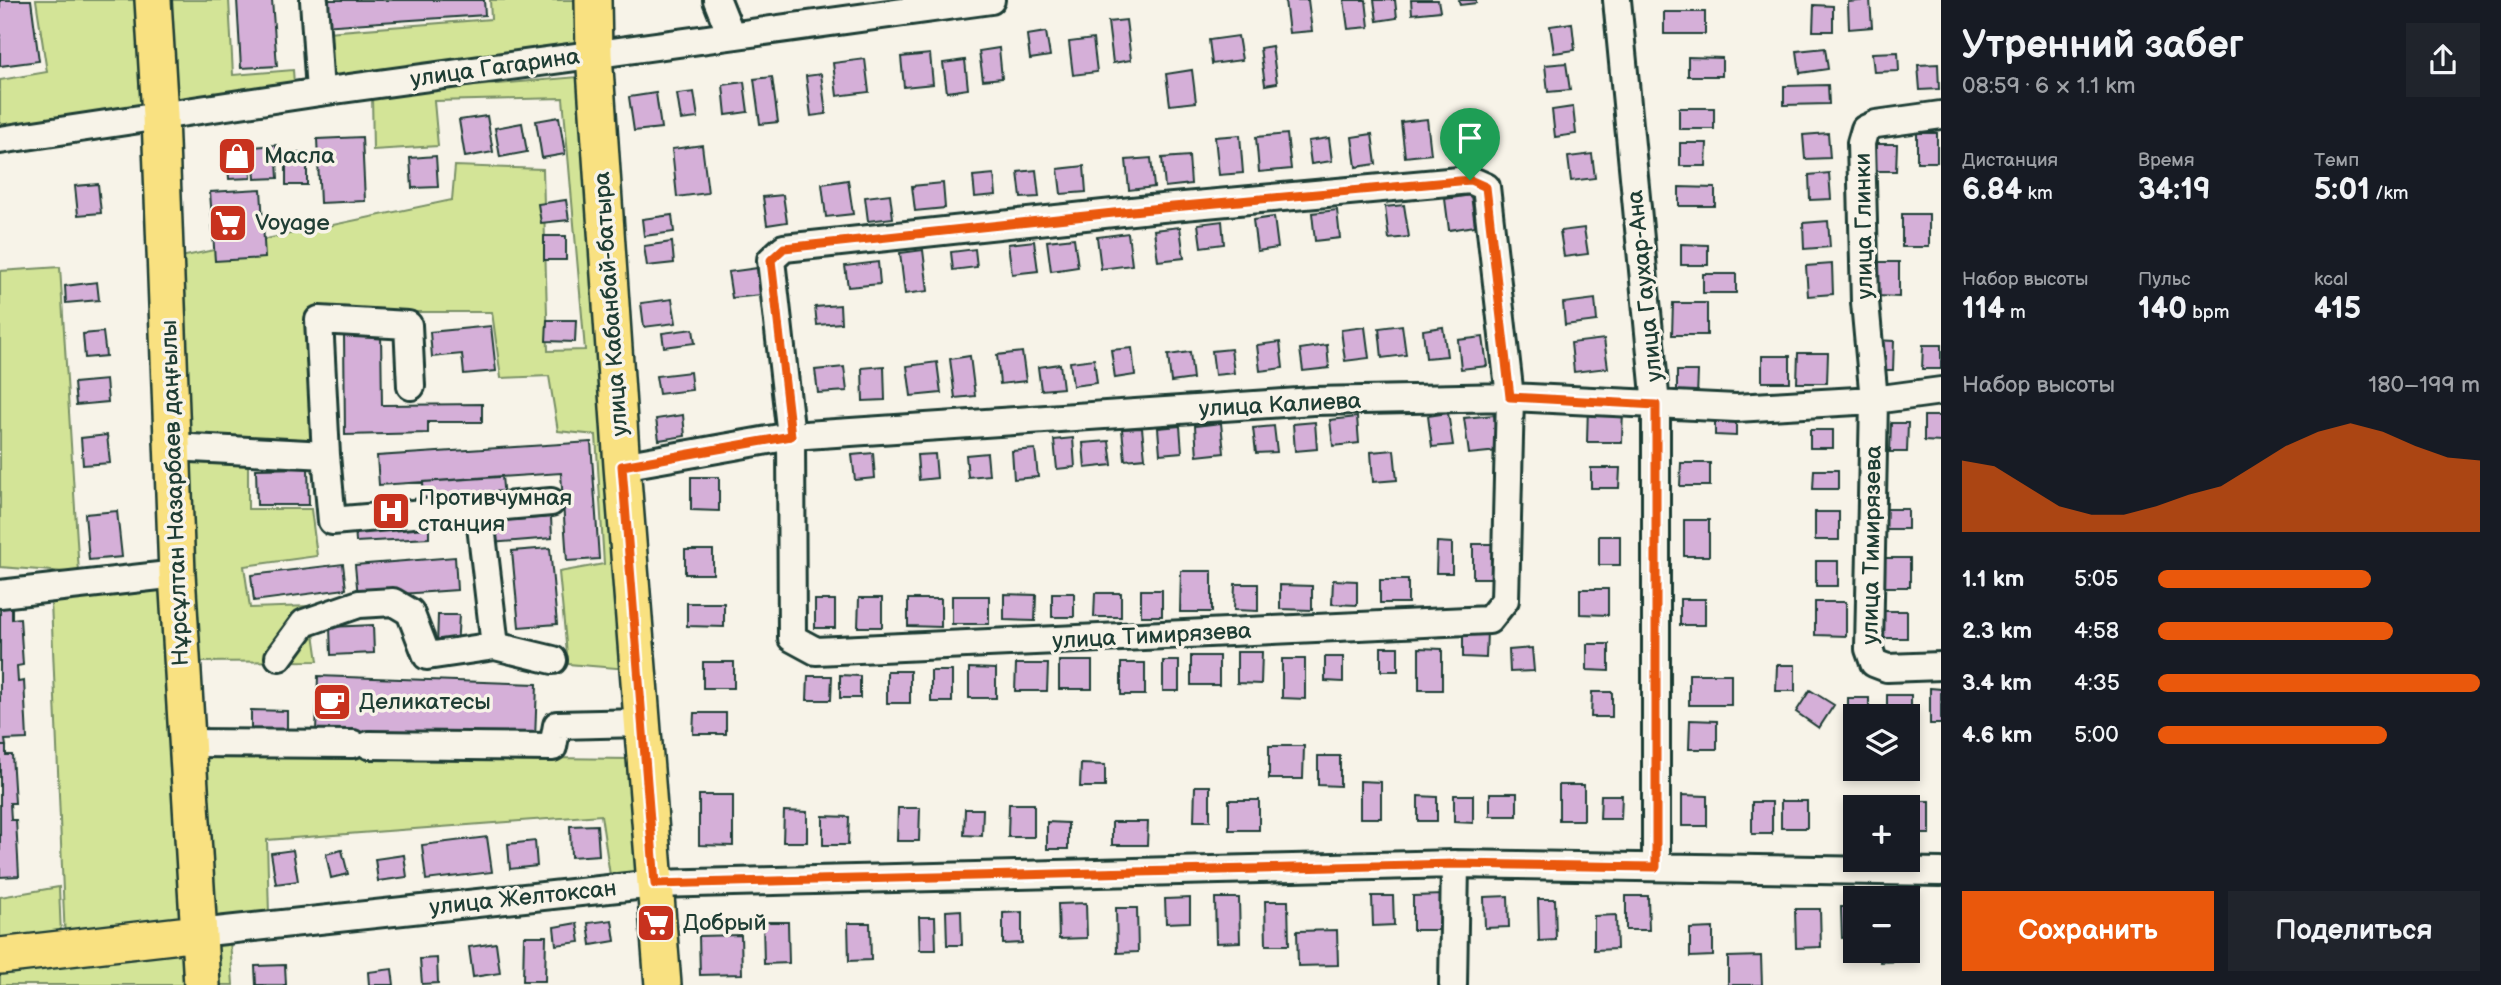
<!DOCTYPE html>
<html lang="ru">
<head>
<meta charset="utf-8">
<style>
  body { margin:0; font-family:"Balsamiq Sans",sans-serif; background:#20242c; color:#f1f3f6; height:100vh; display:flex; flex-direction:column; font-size:26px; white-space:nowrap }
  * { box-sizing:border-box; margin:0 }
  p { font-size:23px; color:#9ea1a6 }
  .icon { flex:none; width:38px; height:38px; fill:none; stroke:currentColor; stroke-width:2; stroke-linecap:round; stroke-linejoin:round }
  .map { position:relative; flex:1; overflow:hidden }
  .panel { display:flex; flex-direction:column; background:#171b24; width:560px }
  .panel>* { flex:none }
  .buttons { position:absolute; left:1843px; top:704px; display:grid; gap:14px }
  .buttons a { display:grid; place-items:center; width:77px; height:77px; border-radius:0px; background:#171b24; box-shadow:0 4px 10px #0003; font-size:35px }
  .pin { position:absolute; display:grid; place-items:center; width:60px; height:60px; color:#fff; margin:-72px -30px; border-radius:50% 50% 50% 0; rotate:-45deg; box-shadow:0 0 7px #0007 }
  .pin .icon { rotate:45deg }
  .round { display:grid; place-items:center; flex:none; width:74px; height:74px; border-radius:0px; background:#20242c }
  .summary { display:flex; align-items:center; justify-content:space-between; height:119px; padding:0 21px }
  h1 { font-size:38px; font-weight:600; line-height:52px }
  .figures { display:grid; grid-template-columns:repeat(3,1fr); gap:10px; height:119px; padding:7px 21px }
  .figures div { display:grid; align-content:center }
  .figures b { font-size:30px; font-weight:600 }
  .figures small { font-size:19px; font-weight:400 }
  .figures p { font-size:19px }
  .chart { height:196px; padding:14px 21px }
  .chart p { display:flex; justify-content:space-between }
  .chart svg { width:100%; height:126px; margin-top:7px; fill:#ea580c; opacity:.7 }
  .action { display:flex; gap:14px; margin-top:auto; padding:14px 21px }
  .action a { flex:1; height:80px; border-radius:0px; background:#ea580c; color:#fff; font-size:28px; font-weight:600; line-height:80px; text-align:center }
  .action a+a { background:#20242c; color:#f1f3f6 }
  ul { padding:0 21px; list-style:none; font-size:23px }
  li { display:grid; grid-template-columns:112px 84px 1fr; align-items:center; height:52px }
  li i { height:18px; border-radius:9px; background:#ea580c }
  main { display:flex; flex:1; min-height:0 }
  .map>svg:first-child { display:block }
  .green { fill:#d3e497; stroke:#799066; stroke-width:2 }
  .building { fill:#d5afd8; stroke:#1f3d34; stroke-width:2 }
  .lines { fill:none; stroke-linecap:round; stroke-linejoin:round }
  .minor-casing { stroke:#1f3d34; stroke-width:32 }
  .major-casing { stroke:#1f3d34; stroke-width:40 }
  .minor { stroke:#f7f3e8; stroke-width:26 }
  .major { stroke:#f9e181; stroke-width:35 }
  .route-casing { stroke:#fff; stroke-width:14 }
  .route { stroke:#ea580c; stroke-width:9 }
  .labels { text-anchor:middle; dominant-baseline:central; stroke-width:7; stroke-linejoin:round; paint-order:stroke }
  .street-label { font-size:23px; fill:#1f3d34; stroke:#f7f3e8 }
  .poi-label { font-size:23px; fill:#1f3d34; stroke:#f7f3e8; text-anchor:start }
</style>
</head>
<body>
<main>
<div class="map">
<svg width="1941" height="985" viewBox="0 0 1941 985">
  <rect width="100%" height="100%" fill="#f7f3e8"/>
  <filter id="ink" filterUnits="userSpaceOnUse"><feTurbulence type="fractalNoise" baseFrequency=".0143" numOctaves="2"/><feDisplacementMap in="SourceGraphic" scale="14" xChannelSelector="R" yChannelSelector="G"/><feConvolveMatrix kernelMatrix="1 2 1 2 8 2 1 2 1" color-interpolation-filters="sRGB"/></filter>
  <g filter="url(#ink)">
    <!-- green -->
    <path class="green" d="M36,0h109l5,112 -150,17v-49l47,-8z
      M160,0h69l4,75 60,-5 2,27 -128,18z
      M490,0h96l2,49 -280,40 -6,-55 189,-15z
      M578,77l50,592 -60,-5 -9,-92 45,-8 -8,-129 -38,-4 -9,-55 -48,2 -9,-66h-179l5,134 -140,-8 -7,-179 281,-59 3,-34 88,3 5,182 37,-1 -22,-252 -129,3 4,45 -65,4 -1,-55z
      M60,267l19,306 -79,-6v-296z
      M180,459h68v50h63l6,47 -73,10 6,42 60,-2 8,55 -128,1z
      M168,583l16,346 -119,11 -14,-339z
      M199,754l434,5 13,117 -35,6 -10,-67 -334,25 2,75 -65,9z
      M59,887l2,49 -61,11v-50z
      M230,940l3,45h-25l-3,-43z
      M187,949l3,36h-190v-19z"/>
    <!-- building -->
    <path class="building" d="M0,0h31l8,61 -39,5z
      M237,0h35l5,66 -36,2z
      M321,0h163l1,15 -163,11z
      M1285,0h23l4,31 -23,2z
      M1344,0h22l3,27 -21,2z
      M1374,0h21l2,18 -20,3z
      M1411,0h27l2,11 -28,3z
      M1459,0h17v3l-16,2z
      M1870,0l2,27 -23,2 -1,-27z
      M1814,5l19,1v25h-20z
      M1664,12h41v22h-41z
      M1126,20l5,40 -18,3 -5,-41z
      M1572,23l3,27 -21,3 -4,-27z
      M1046,32l4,24 -20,3 -3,-24z
      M1238,36l4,24 -30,4 -3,-24z
      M1093,39l4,33 -24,3 -4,-33z
      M1272,46l5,37 -12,2 -5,-37z
      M999,48l3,30 -19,2 -4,-29z
      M1825,48l3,21 -28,4 -3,-22z
      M1898,52l1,19 -25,1 -2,-19z
      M930,54l3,30 -29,3 -3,-30z
      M1688,57l34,1v18h-34z
      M865,59l4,33 -32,4 -4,-33z
      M965,60l3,29 -21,3 -4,-29z
      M1566,63l4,27 -22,2 -3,-27z
      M1938,64l1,25 -19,1 -2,-25z
      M1192,70l4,32 -26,3 -4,-31z
      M821,74l5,40 -15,2 -5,-40z
      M772,77l6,45 -18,2 -6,-45z
      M744,82l4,30 -22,3 -3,-30z
      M1828,85l1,19 -45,1v-19z
      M694,92l4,26 -17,2 -4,-26z
      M656,93l5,35 -27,3 -5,-34z
      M1573,107l3,27 -21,3 -3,-27z
      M1679,108h35v21h-35z
      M487,116l6,36 -28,5 -6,-37z
      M559,117l6,37 -23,4 -6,-37z
      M1427,119l4,35 -26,3 -4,-35z
      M1486,121l3,25 -22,3 -4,-26z
      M522,123l5,29 -27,5 -5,-29z
      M1828,133l2,25 -25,1 -2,-24z
      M1917,133h20v29h-20z
      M1287,134l4,35 -32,3 -3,-35z
      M1372,134l4,30 -20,3 -4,-30z
      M1240,135l3,38 -24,2 -4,-38z
      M362,137l3,64 -45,2 -3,-64z
      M1329,138l3,23 -21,3 -3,-23z
      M1680,143h27l-1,23h-26z
      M1873,144h24l-1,27h-24z
      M276,145l2,33 -23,1 -2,-32z
      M702,145l6,48 -31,4 -5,-48z
      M249,147l2,31 -22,1 -2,-31z
      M286,152h21v33h-21z
      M1592,154l3,24 -24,3 -3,-24z
      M436,156l2,31 -26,1 -2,-30z
      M1189,156l2,28 -26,3 -3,-29z
      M1151,158l3,29 -25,3 -3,-30z
      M1084,166l2,26 -25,2 -3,-25z
      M1036,170l3,27 -18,1 -3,-26z
      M1829,173l2,26 -21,1 -1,-25z
      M994,174l2,21 -21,2 -2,-21z
      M848,180l5,34 -27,3 -4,-33z
      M943,183l2,25 -30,3 -3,-25z
      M98,184l3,29 -23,2 -3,-29z
      M1679,187l36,1v18h-36z
      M261,189l4,69 -50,3 -5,-69z
      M890,194l3,24 -25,3 -3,-24z
      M783,195l4,27 -20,3 -4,-28z
      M1471,195l4,31 -26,4 -4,-31z
      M566,200l3,20 -28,3 -3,-19z
      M1404,205l5,32 -20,2 -4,-32z
      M1337,210l3,28 -25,3 -3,-28z
      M1902,214h27v33h-27z
      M672,215l2,17 -30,4 -2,-17z
      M1274,217l4,31 -21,3 -4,-31z
      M1222,221l2,23 -23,3 -3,-23z
      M1828,221l2,26 -26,2 -1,-26z
      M1180,227l4,31 -26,3 -4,-31z
      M1584,228l4,26 -24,3 -4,-26z
      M1128,233l4,32 -31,4 -4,-32z
      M544,236h22v24h-22z
      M1074,238l4,29 -27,4 -4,-30z
      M1034,241l4,30 -26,3 -4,-30z
      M672,242l2,21 -27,3 -3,-20z
      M1681,244l27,1v20h-27z
      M975,249l2,18 -24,3 -2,-18z
      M923,250l5,41 -23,3 -5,-41z
      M878,262l2,22 -32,3 -3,-21z
      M1877,262h22v35l-22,-1z
      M1832,264l1,30 -25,2 -2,-30z
      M758,268l3,27 -29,3 -4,-26z
      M1703,274h33v19h-33z
      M97,282l2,18 -33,3 -1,-17z
      M672,299l4,24 -32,4 -3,-24z
      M1595,299l2,22 -32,4 -2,-22z
      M1673,303h34v32h-35z
      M840,305l1,18 -24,2 -2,-18z
      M547,320h29l-1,22 -29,-1z
      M1402,325l4,30 -24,3 -3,-30z
      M491,326l5,45 -32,3 -2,-20 -30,3 -2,-25z
      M1365,327l4,31 -24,3 -4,-31z
      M1443,327l4,29 -21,2 -3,-28z
      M693,329l2,14 -31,4 -2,-14z
      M103,332l3,24 -21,2 -2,-24z
      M381,333l1,72 100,-1v18h-54v11l-83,2 -1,-101z
      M1483,337l4,29 -26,3 -3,-29z
      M1604,339l4,29 -34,4 -3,-29z
      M1875,340l19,1 -1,29h-18z
      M1280,342l3,26 -23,3 -3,-26z
      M1327,345l2,23 -26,3 -3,-22z
      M1923,345h18v24h-19z
      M1132,348l3,27 -20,3 -4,-28z
      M1231,349l3,24 -19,2 -3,-24z
      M1022,352l4,29 -26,3 -3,-29z
      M1190,352l3,27 -22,3 -3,-27z
      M1798,353h30l-1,30h-30z
      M970,356l5,40 -20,2 -5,-39z
      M1762,356h28v26h-28z
      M1094,359l3,24 -24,3 -3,-24z
      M937,362l4,31 -30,3 -4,-30z
      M1060,364l3,24 -22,2 -3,-23z
      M884,366l1,34 -22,1 -1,-33z
      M844,367l3,24 -29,2 -3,-23z
      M1677,371h21l-1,26h-20z
      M690,372l2,18 -33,4 -3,-18z
      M106,380l2,22 -32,3 -2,-22z
      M1588,405l35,1 -1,36h-35z
      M1715,412h21v24l-21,-1z
      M1448,413l5,32 -21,2 -4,-31z
      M683,415l2,21 -26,4 -3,-21z
      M1494,415l4,36 -29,3 -5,-36z
      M1924,416h17v26l-17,-1z
      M1357,417l2,26 -26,3 -3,-26z
      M1315,422l2,27 -22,2 -2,-27z
      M1221,423l3,30 -27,3 -2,-30z
      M1891,423h17l-1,29h-17z
      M1180,426l2,26 -22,2 -2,-26z
      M1274,426l3,26 -21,1 -3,-25z
      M1142,428l3,30 -20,2 -3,-31z
      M1810,430h23v18h-23z
      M107,435l3,28 -27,2 -2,-27z
      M1073,438l2,29 -18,2 -3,-29z
      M1109,441l3,24 -27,3 -2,-25z
      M591,442l8,117 -32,2 -6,-88 -182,12 -2,-29z
      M1035,449l3,28 -24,2 -2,-28z
      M1394,450l3,30 -24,2 -2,-30z
      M873,453l2,25 -20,2 -3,-25z
      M987,453l2,22 -21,2 -2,-22z
      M935,454l2,24 -18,2 -2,-25z
      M1681,463h29v23h-30z
      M308,468l1,37h-52l-1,-36z
      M1591,468h29l-1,20h-28z
      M1814,470h24v19h-25z
      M502,476l2,23 -80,5 -1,-22z
      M691,477h28v34l-28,-1z
      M1881,509h27v20h-27z
      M117,511l5,46 -33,3 -4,-46z
      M1815,512h24v28h-24z
      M551,517l1,21 -62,5 -2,-21z
      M1684,520h25v36h-25z
      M429,522v16l-73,4 -1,-17z
      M1599,536h21v29h-21z
      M1437,542l15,1v30h-16z
      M1473,544h23v34h-23z
      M550,548l7,76 -38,3 -7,-76z
      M685,550h28v24h-28z
      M455,557l2,33 -99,7 -3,-32z
      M1877,558h33v29h-33z
      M1816,561h22v25h-22z
      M343,564l3,25 -92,12 -3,-26z
      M1181,571h31v41h-32z
      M1333,580l24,1v24l-25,-1z
      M1380,580h28v23h-28z
      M1235,584h23v27l-24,-1z
      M1280,585l32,1v24l-32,-1z
      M1580,589h28v26l-28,-1z
      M1141,590h21v26h-21z
      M1052,593h22v24h-22z
      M1095,593h26v24h-27z
      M1004,594l32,1 -1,26 -31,-1z
      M952,596h37v28h-37z
      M859,598h23v29h-24z
      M908,599h33v28l-33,-1z
      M1680,599h25v26h-25z
      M815,600h20v28h-20z
      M1815,602h31v34l-31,-1z
      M687,603h37v24l-37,-1z
      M12,607v12l8,-1 3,47 -6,1 1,16 6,-1 3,58 -22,1 1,6h-6v-138z
      M1876,611h31v27h-31z
      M438,615h21l-2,33h-20z
      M373,625l1,28 -43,2 -1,-28z
      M1463,631h24l-1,27 -23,-1z
      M1587,644h22v27l-22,-1z
      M1381,647h17v24h-17z
      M1419,648l23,1v41h-23z
      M1532,648l2,23 -24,1 -1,-22z
      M1237,652h25l-1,32 -24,-1z
      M1191,656h28v29h-28z
      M1325,657h18v25l-18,-1z
      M1282,659h23v40l-23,-1z
      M1059,661h33v28h-33z
      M1163,661h16v30h-16z
      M703,662h31v26h-31z
      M1121,663h24v32h-24z
      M1016,664h32l-1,27h-32z
      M1777,665h18v26h-19z
      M969,668l27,1v29h-27z
      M887,671h23v32h-23z
      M931,671h21v31h-21z
      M1689,674h42v31h-42z
      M840,675l20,1v22h-20z
      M318,676l219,8 -2,56 -219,-8z
      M808,676h24l-1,24h-24z
      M1930,688l11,1v35h-11z
      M1810,690l24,15 -15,23 -23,-16z
      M1592,692h20v25h-21z
      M1887,695h24v32h-3v-11h-21z
      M1848,698h21v18h-14v12h-7z
      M251,710l36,1v21h-36z
      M694,713h32v21h-33z
      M1690,720l27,1v28h-28z
      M0,746h6v9h6l3,48h-5l1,17h5l3,56 -19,1z
      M1269,746h35l-1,33h-34z
      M1318,756h22v30l-22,-1z
      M1081,764l24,1v22h-25z
      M1360,781l21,1v36h-21z
      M1559,785h25v35h-25z
      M1195,786h15v35h-16z
      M1490,793h27v23h-27z
      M699,795h34v51l-34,-1z
      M1454,795h19v28l-19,-1z
      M1601,795h21l-1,24h-21z
      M1682,795l25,1v30h-25z
      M1418,796l19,1v24h-19z
      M1229,800h30v30h-30z
      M1781,801h26v27h-26z
      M1910,801h20v33h-20z
      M1752,802h20v32h-20z
      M1009,804h25v33h-26z
      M898,808h22l-1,33h-22z
      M965,809h18l-1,27 -18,-1z
      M784,811l23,1v30h-24z
      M823,816l26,1 -1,28h-25z
      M1047,822l21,1v26h-21z
      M1112,822h36l-1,23h-35z
      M597,825l2,30 -28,2 -1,-31z
      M487,837l5,35 -66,8 -4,-35z
      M535,841l2,25 -27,3 -2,-25z
      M293,850l5,31 -22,3 -5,-31z
      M342,850l6,24 -17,4 -5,-24z
      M404,855l3,22 -29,4 -3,-22z
      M1444,895l1,35h-32v-34z
      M1372,896h21l1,29 -21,1z
      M1508,896l1,31 -24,1 -1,-31z
      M1626,896h22l1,34h-23z
      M1190,898v24l-24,1 -1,-24z
      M1215,898h24l1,44 -24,1z
      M1538,899h17l1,41 -17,1z
      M1265,901h23l1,44h-23z
      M1086,903l1,35 -28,1 -1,-35z
      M1841,907h14v30l-13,1z
      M1116,908h21l1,44 -21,1z
      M1795,909h25l1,38 -25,1z
      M961,910l1,35h-15l-1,-34z
      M1022,912v31l-19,1v-31z
      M1616,915l1,34 -23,1v-34z
      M919,917h16l1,33h-16z
      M612,920l3,21 -24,4 -3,-22z
      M763,922h25l1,41 -25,1z
      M577,923l3,19 -24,3 -2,-18z
      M848,923h22l1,37 -22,1z
      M1713,928v28l-23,1v-28z
      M1337,930l1,35 -40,1 -1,-35z
      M741,935l1,39 -42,1 -1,-39z
      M524,936h22l-1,45h-22z
      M496,943l4,30 -27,4 -4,-30z
      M1879,950h26v11l-25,1z
      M1761,956l1,29h-34v-28z
      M437,958l1,25 -16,1 -2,-25z
      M285,965l1,20h-30l-1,-19z
      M392,969l2,16h-25l-1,-13z"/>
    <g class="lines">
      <!-- minor casing -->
      <g class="minor-casing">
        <path id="minor" d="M314,0l6,92
          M717,0l14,35
          M1617,0l39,405v462
          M1941,115l-65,9 -11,5 -4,14 4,159 9,98 -5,249 5,14 13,5 54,-2
          M0,140l320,-48 671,-92
          M1470,180l16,7 24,210 -5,203 -16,20 -673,31 -24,-13 -1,-202 -20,-176 13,-12 367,-39z
          M172,447l154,8 6,66 219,-19
          M326,455l-7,-135 89,5 3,61
          M622,466l169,-30 522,-35 197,-4 226,11 138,-8 67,-9
          M479,509l16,137
          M0,594l177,-20
          M279,657l25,-34 55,-19 34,-2 17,10 17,44 68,-10 58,14
          M187,743l166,1
          M369,745l184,2 4,-22 85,-2
          M198,933l457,-49 800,-20 486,8
          M1453,985l2,-121"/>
      </g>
      <!-- major casing -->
      <g class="major-casing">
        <path id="major" d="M153,0l7,116 17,458 25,411
          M593,0l1,54 28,412 41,519
          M0,956l198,-23"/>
      </g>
      <!-- minor -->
      <use href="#minor" class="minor"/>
      <!-- major -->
      <use href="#major" class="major"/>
    </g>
  </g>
  <g class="lines" filter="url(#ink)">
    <!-- route casing -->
    <g class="route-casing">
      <path id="route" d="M1470,180l16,7 24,210 146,8v462l-201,-3 -800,20 -33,-418 169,-30 -20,-176 13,-12 367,-39z"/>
    </g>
    <!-- route -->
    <use href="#route" class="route"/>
  </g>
  <!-- icons -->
  <defs>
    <g id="shop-square" transform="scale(2.0125)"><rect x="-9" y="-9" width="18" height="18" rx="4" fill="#c8321e" stroke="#f7f3e8"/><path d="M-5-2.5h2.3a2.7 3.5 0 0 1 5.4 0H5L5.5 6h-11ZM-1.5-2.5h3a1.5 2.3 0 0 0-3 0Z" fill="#fff"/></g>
    <g id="supermarket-square" transform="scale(2.0125)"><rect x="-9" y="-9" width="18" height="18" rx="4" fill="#c8321e" stroke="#f7f3e8"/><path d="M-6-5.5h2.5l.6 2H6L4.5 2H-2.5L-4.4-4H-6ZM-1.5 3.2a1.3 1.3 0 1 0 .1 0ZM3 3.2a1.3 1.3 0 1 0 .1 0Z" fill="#fff"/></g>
    <g id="hospital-square" transform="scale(2.0125)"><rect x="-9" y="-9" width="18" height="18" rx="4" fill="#c8321e" stroke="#f7f3e8"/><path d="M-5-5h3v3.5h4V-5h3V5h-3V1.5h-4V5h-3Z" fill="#fff"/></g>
    <g id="cafe-square" transform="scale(2.0125)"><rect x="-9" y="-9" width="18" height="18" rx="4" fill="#c8321e" stroke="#f7f3e8"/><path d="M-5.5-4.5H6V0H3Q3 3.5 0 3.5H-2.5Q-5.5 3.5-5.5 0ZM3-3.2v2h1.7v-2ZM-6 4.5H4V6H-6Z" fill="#fff"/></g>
  </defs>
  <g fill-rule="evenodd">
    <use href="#shop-square" x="237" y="156"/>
    <use href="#supermarket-square" x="228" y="223"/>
    <use href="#hospital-square" x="391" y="511"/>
    <use href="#cafe-square" x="332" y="702"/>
    <use href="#supermarket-square" x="656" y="923"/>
  </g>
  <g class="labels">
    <!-- street labels -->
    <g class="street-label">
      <text transform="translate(495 68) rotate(-8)">улица Гагарина</text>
      <text transform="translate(1864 226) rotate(-91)">улица Глинки</text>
      <text transform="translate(1645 286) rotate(-96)">улица Гаухар-Ана</text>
      <text transform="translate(611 304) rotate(-94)">улица Кабанбай-батыра</text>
      <text transform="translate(1280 405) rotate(-3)">улица Калиева</text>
      <text transform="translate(175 493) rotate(-92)">Нұрсұлтан Назарбаев даңғылы</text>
      <text transform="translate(1872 545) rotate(-89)">улица Тимирязева</text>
      <text transform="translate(1152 636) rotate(-3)">улица Тимирязева</text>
      <text transform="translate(523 898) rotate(-6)">улица Желтоксан</text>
    </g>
    <!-- poi labels -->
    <g class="poi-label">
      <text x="264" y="156">Масла</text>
      <text x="255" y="223">Voyage</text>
      <text x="418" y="498">Противчумная<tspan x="418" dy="26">станция</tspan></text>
      <text x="359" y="702">Деликатесы</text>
      <text x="683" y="923">Добрый</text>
    </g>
  </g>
</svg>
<div class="buttons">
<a><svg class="icon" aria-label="layers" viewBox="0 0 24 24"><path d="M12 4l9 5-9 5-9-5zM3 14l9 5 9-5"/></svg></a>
<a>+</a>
<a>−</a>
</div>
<div class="pin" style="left:1470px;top:180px;background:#1e9e55"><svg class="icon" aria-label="arrive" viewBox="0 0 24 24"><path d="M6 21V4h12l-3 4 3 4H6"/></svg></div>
</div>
<section class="panel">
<div class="summary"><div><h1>Утренний забег</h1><p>08:59 · 6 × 1.1 km</p></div><a class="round"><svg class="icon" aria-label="share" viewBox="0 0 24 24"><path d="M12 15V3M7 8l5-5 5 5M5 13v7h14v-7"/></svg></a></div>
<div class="figures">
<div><p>Дистанция</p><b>6.84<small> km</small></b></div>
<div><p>Время</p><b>34:19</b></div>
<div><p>Темп</p><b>5:01<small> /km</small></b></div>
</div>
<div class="figures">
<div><p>Набор высоты</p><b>114<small> m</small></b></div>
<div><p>Пульс</p><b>140<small> bpm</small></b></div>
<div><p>kcal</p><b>415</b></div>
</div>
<div class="chart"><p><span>Набор высоты</span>180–199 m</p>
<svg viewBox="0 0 160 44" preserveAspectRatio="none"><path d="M0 44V19L10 21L20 28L30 35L40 38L50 38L60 35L70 31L80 28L90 21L100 14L110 9L120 6L130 9L140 14L150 18L160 19V44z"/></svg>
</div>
<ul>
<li><b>1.1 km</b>5:05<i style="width:66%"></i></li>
<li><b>2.3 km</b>4:58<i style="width:73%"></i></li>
<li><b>3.4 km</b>4:35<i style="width:100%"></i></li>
<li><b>4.6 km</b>5:00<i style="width:71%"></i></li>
</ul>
<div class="action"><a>Сохранить</a><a>Поделиться</a></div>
</section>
</main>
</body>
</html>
